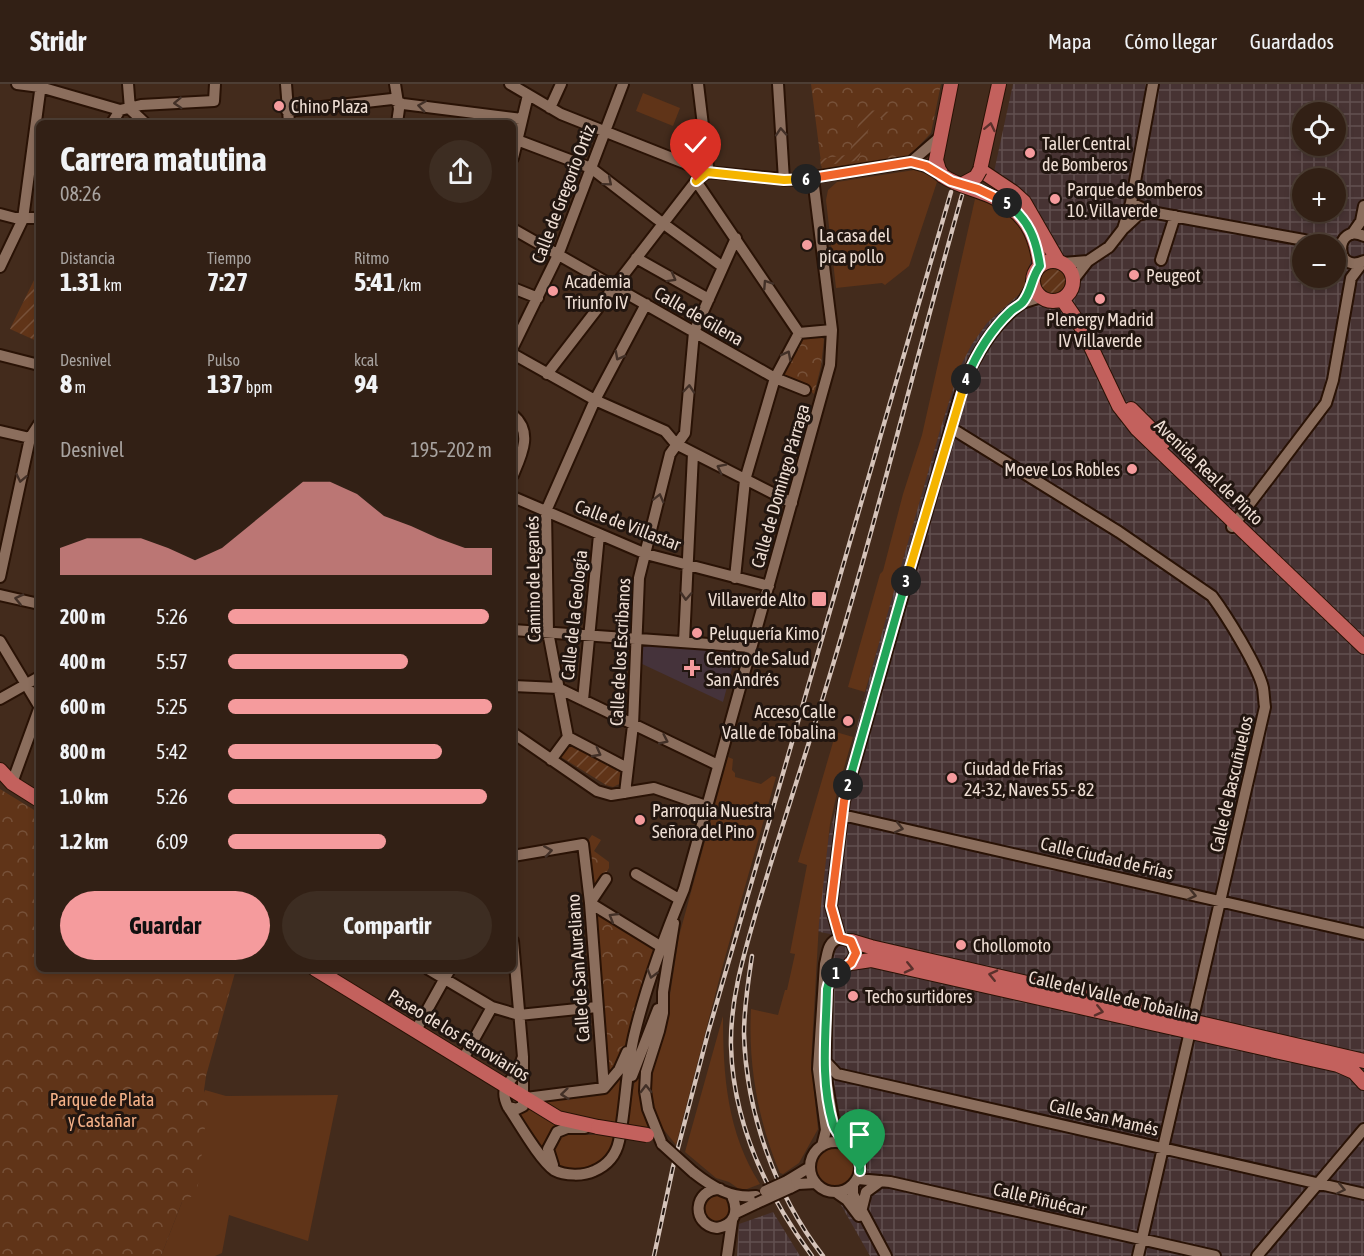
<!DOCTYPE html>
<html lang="es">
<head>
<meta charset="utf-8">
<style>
  body { margin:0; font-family:"Asap Condensed",sans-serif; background:#3d2d22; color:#f1f3f6; height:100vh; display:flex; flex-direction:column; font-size:22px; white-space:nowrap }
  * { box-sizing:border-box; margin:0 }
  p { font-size:20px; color:#a8a3a0 }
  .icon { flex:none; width:33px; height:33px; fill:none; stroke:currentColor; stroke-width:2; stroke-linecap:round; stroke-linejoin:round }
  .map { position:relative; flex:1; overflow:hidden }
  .side { position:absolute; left:36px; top:36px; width:480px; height:852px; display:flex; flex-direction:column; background:#322015; border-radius:9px; box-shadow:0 3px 9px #0003,0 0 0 2px #4d3e34 }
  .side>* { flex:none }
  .fabs { position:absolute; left:1292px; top:18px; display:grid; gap:12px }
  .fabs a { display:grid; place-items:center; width:54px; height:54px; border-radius:50%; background:#322015; box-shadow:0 3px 9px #0003,0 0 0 2px #4d3e34; font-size:30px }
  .pin { position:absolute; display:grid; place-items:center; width:51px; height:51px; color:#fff; margin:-62px -26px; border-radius:50% 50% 50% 0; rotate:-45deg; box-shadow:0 0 6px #0007 }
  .pin .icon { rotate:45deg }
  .km { position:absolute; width:30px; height:30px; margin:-15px; border-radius:50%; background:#222; color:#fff; font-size:16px; line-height:30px; text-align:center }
  .round { display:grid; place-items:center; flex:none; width:63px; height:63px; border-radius:32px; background:#3d2d22 }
  .headline { display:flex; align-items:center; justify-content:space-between; height:102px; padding:0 24px }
  h1 { font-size:33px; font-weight:700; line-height:45px }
  .metrics { display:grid; grid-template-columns:repeat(3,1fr); gap:9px; height:102px; padding:6px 24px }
  .metrics div { display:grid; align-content:center }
  .metrics b { font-size:26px; font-weight:700 }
  .metrics small { font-size:16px; font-weight:400 }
  .metrics p { font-size:16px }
  .chart { height:168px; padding:12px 24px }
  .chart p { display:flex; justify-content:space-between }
  .chart svg { width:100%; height:108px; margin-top:6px; fill:#f59b9d; opacity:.7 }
  .action { display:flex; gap:12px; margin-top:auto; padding:12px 24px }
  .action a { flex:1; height:69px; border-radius:36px; background:#f59b9d; color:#111; font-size:24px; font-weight:700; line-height:69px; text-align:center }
  .action a+a { background:#3d2d22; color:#f1f3f6 }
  ul { padding:0 24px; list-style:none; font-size:20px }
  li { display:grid; grid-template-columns:96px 72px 1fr; align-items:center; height:45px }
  li i { height:15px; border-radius:8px; background:#f59b9d }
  header { display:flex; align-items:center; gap:36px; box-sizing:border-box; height:84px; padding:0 30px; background:#322015; border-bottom:2px solid #4d3e34 }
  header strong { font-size:28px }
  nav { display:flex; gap:33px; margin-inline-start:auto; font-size:21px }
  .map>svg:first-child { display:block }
  .industrial { fill:url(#industrial-grid); fill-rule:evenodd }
  .medical { fill:#45333b }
  .grass { fill:#603418 }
  .park { fill:url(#park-crowns) }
  .garden { fill:url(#garden-furrows) }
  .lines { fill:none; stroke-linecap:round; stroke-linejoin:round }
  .minor-casing { stroke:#291205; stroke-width:14 }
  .major-casing { stroke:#291205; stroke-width:16 }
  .minor { stroke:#8b6e5d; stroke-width:10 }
  .major { stroke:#c3615d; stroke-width:14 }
  .rail-casing { stroke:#d5c3b9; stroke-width:4.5 }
  .rail { stroke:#221610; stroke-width:2; stroke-dasharray:7; stroke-linecap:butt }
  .minor-bridge-casing { stroke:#291205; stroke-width:14; stroke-linecap:butt }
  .major-bridge-casing { stroke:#291205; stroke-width:16; stroke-linecap:butt }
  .minor-bridge { stroke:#8b6e5d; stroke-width:10 }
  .major-bridge { stroke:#c3615d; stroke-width:14 }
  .oneway { stroke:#423027 }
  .oneway2 { stroke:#5a302b }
  .split-1-casing { stroke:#fff; stroke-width:12 }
  .split-2-casing { stroke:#fff; stroke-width:12 }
  .split-3-casing { stroke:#fff; stroke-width:12 }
  .split-4-casing { stroke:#fff; stroke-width:12 }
  .split-5-casing { stroke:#fff; stroke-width:12 }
  .split-6-casing { stroke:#fff; stroke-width:12 }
  .split-7-casing { stroke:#fff; stroke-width:12 }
  .split-1 { stroke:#22a559; stroke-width:8 }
  .split-2 { stroke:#f0652b; stroke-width:8 }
  .split-3 { stroke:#22a559; stroke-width:8 }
  .split-4 { stroke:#f5b400; stroke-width:8 }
  .split-5 { stroke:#22a559; stroke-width:8 }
  .split-6 { stroke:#f0652b; stroke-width:8 }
  .split-7 { stroke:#f5b400; stroke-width:8 }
  .poi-dot { fill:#f59b9d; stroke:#221610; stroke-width:2 }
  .labels { text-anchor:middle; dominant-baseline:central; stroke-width:6; stroke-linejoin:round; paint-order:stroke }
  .poi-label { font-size:18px; fill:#eeded4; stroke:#221610; text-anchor:start }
  .street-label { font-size:18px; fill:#eeded4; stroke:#221610 }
  .park-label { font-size:18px; fill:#f4b087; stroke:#221610 }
</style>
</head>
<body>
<header>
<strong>Stridr</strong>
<nav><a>Mapa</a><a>Cómo llegar</a><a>Guardados</a></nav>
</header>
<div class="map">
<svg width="1364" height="1172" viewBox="0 0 1364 1172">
  <defs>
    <pattern id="industrial-grid" width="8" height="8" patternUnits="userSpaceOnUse" patternTransform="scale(1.5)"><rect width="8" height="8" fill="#473333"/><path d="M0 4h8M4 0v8" fill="none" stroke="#625050"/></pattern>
    <pattern id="park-crowns" width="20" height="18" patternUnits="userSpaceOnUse" patternTransform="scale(1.5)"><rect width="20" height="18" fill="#603418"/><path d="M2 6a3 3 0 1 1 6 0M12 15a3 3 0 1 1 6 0" fill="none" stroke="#775139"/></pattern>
    <pattern id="garden-furrows" width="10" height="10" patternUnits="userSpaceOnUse" patternTransform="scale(1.5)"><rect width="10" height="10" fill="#603418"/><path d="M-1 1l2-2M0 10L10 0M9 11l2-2" fill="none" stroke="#775139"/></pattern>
  </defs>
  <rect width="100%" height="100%" fill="#432b1c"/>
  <!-- industrial -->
  <path class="industrial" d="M1013,0h351v1172h-494l-29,-51 19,-20 6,-29 -23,-29 -8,-33 -14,-25 9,-135 -25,-5 161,-628zM1302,28h33v34h-33zM1302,94h33v34h-33zM1302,160h33v34h-33z
    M773,1128l27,44h-63l2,-32z"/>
  <!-- medical -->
  <path class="medical" d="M642,560l95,6 -14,52 -83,-39z"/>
  <!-- grass -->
  <path class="grass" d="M643,9l37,15 -7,18 -37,-15z
    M914,86l13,4 10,8 -28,84 -24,19 -3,-2 -46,5 -10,-88 2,-10 9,-8z
    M975,115l22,7 17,13 7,9 9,20 2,10 -6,17 -1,14 -38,34 -15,21 -12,23 -19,60 -76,265 -17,-5 32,-113 3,-3 20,-77 19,-59z
    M836,648l17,5 -15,51 -8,36 -11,99 -8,140 7,66 -19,34 -16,11 -3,-1c-22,-52 -32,-108 -29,-164l27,6 7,-25h2l8,-36 -5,-1 17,-88 -9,-3z
    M728,673l5,2 -1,11 3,3v4l26,7 11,-8 4,1 -52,184 -48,184 -16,-20 -9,-22 -1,-25 15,-50 14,-92z
    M723,932c0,59 4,117 37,168l-13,5h-8l-10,-7 -13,-4 -31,-26z
    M655,943l-13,70 7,31 -22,-4 9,-50z
    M624,984l-7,55 -50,-8 -28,-14 60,-9z
    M205,1006l21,6 112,-1 -30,146 -79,-26 -7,38 -7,3h-54l21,-54z
    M527,1024h4l32,17 -19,28 -24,-36 -1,-2z
    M571,1047l18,4 28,-1c-9,31 -31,45 -62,29l-3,-17 3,-8z
    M814 1083a21 21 0 1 1 42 0a21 21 0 1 1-42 0Z
    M703 1125a14 14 0 1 1 28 0a14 14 0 1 1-28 0Z"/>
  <!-- park -->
  <path class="park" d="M811,0h130l-10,49 -21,22 -22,6 -66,9z
    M818,252l6,3 -3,27 -7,28 -7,-6 -26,-12 19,-39z
    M0,705l39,24v156h197l-30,107 -2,14 4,12 -11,91 -15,9 -21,54h-161z
    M592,751l9,5 -7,11 15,11v6l-15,26 -7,-52z
    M594,825l62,38c-10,35 -23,105 -47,128z"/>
  <!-- garden -->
  <path class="garden" d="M868,26l23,2 2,2v3l-14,1 -7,3 -9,22 -4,15 -4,3 -34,5 -1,-7 26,-4 4,-4 10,-32 2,-4z
    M1038 197a16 16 0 1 1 32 0a16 16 0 1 1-32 0Z
    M39,186v72l-29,-13z
    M567,659l50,26 3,3 -1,12 -6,3 -7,-2 -48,-30z"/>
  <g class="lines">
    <!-- minor casing -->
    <g class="minor-casing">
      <path id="minor" d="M17,0l23,3 80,23 21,-5 73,-4 1,-17
        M128,0l2,25
        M286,0l3,39
        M395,0l4,25 -2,14
        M510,0l51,30 146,58 88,8 116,-18 15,4 17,10
        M698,0l10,83 -1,5
        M778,0l6,96
        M392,15l11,5 119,15
        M550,24l11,-24
        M130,25l15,14
        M287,27l105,-12
        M112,39l8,-13
        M517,56l74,28 66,51 66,48
        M513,74l15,-63
        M911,78l29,-25
        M696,97l103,152
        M1131,119l20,9 175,32
        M0,130l15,4h24
        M1124,144l14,-13 13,-3
        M513,145l262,149 30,12
        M1352,150l9,-13 3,-15
        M636,174l73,41
        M1161,176l14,-44
        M1364,177c-31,14 -30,-39 0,-25
        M1063,179l25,-2
        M0,183l23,-48 18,-135
        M1074,195l14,-18 21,-14 14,-18 8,-26 22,-119
        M1033,201l-11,18 19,-6
        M513,204l25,10
        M799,249l33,-3
        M513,263l45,-92 65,-171
        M513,270l82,46 70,31 11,13 116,59
        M0,271l39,10
        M547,290l149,-193 11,-9
        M513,331c20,17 9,39 0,60
        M951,344l168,104 93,64c14,19 46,70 51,92 1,6 1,13 2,19l-127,549
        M0,347l30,7
        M513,413l133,57 123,32
        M1232,443l94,-124 7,-23 18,-102 12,-16
        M0,493l30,-139 9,-14
        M735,494l10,-98 30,-102 24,-45
        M0,511l39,9
        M513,546l238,17
        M0,557l39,65
        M684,558l9,-188
        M513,602l45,2 160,77
        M0,615l39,-22
        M583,616l16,-165
        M513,649l84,58 14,4 43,-7 52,18
        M568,653l59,31
        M551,676l17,-23 -20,-105 -2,-121 49,-111 51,-96
        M12,699l27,-74
        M625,709l8,-68 6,-147 31,-124 15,-21 9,-101 42,-94
        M842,731l522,119
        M513,772l70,-12 7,59 14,185
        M636,790l43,25
        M606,795l-16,24 70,43
        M840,854l-9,-32 13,-105 119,-416c13,-31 31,-62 59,-82
        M428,885l64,38 27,8 78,-8
        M416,946l34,-61
        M523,973c-2,4 -3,10 -6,14 -9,15 -18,17 -9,36 11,16 31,52 46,63 11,6 30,6 40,1 14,-6 22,-16 25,-30 7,-35 7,-70 15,-105 12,-50 30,-99 50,-147l146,-524 2,-35 -19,-152
        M463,975l29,-52
        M825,977l12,13 527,120
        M632,992l26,-67
        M526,1014l78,-10 15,-18 8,-18
        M508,1023l9,2 6,-3v-49l-10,-116
        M810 1083a25 25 0 1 1 50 0a25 25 0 1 1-50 0Z
        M662,1060l-14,-35 -3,-18 1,-19 13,-41 4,-18v-21l11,-69
        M822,1062l4,-16 -8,-61 7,-105c3,-11 2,-22 15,-26l11,3 5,12 -5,10 -21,15 -3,11 -2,82 9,56 11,17
        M553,1081l-5,-16 9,-17 10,-4h18
        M693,1088c19,15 38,27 63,24
        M858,1095l32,3 325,74
        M787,1097l23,-14
        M853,1101v9l33,62
        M790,1104l8,-4 18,-1
        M720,1105c-27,0 -29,36 -3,39 18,-3 22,-17 15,-32
        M837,1109l10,7 12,16
        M862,1124l4,-16 15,-11
        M736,1129l21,-10
        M727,1172l5,-35
        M1257,1172l107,-127"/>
    </g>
    <!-- major casing -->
    <g class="major-casing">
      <path id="major" d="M999,0l-19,86 33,22 11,10 34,59
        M943,92l-4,-6 -3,-10 15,-76
        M995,114c30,15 41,35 45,68
        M1033 197a20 20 0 1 1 40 0a20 20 0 1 1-40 0Z
        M1062,215l20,29 37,78 18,23 227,218
        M1131,325l33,33
        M0,686l12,13 27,17
        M851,857l20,6 493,114
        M851,879l20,-3 467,105 16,7 10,11
        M315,885l243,149 40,9"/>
    </g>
    <!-- minor -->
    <use href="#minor" class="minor"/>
    <!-- major -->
    <use href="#major" class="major"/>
    <!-- rail casing -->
    <g class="rail-casing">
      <path id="rail" d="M752,872c-4,26 -8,51 -8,78 2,78 31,160 79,222
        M654,1172l19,-89 35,-134 243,-841
        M812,1172c-45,-61 -79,-133 -81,-210 -1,-47 13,-92 26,-137 19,-64 40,-128 60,-192 54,-172 96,-348 145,-522"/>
    </g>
    <!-- rail -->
    <use href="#rail" class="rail"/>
    <!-- minor-bridge casing -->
    <g class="minor-bridge-casing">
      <path id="minor-bridge" d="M662,1060l31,28
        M765,1107l22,-10
        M757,1119l33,-15"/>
    </g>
    <!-- major-bridge casing -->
    <g class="major-bridge-casing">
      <path id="major-bridge" d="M943,92c14,10 36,14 52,22
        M963,100l13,-7 4,-7
        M598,1043l49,8"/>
    </g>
    <!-- minor-bridge -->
    <use href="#minor-bridge" class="minor-bridge"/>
    <!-- major-bridge -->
    <use href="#major-bridge" class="major-bridge"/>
  </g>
  <!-- one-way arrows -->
  <defs><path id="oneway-chevron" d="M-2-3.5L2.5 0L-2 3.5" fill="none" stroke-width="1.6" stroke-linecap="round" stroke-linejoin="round" transform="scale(1.5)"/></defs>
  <g class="oneway">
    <use href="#oneway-chevron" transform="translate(178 19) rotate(177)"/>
    <use href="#oneway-chevron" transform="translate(422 22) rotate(-172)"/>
    <use href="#oneway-chevron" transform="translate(781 48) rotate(-94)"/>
    <use href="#oneway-chevron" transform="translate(608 98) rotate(40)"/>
    <use href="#oneway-chevron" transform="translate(672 194) rotate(29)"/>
    <use href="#oneway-chevron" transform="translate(767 200) rotate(-123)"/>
    <use href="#oneway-chevron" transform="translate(787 271) rotate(-62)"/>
    <use href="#oneway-chevron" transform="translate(619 272) rotate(118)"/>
    <use href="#oneway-chevron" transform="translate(689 305) rotate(-85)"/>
    <use href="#oneway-chevron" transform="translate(721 384) rotate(-153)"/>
    <use href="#oneway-chevron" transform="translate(21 394) rotate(102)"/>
    <use href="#oneway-chevron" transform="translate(659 414) rotate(-76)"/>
    <use href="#oneway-chevron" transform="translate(686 512) rotate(93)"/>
    <use href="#oneway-chevron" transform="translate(19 515) rotate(-167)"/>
    <use href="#oneway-chevron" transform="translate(664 656) rotate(25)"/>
    <use href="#oneway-chevron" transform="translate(597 669) rotate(28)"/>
    <use href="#oneway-chevron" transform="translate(899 744) rotate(13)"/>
    <use href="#oneway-chevron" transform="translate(548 767) rotate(-9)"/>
    <use href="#oneway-chevron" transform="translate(1192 811) rotate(13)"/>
    <use href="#oneway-chevron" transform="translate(613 833) rotate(-149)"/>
    <use href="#oneway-chevron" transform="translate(652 890) rotate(106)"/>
    <use href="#oneway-chevron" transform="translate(646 1005) rotate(-91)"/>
    <use href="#oneway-chevron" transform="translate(565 1010) rotate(174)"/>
    <use href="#oneway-chevron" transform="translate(1341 1105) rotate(12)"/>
  </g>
  <g class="oneway2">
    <use href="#oneway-chevron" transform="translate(990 43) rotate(-78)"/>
    <use href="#oneway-chevron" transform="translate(909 884) rotate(13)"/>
    <use href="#oneway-chevron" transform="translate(993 891) rotate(-167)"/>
    <use href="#oneway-chevron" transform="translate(1099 927) rotate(13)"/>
  </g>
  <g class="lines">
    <!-- split-1 casing -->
    <g class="split-1-casing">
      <path id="split-1" d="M836,889l-6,5 -3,11c-1,45 -7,91 6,135 6,19 29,25 27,47"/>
    </g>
    <!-- split-2 casing -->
    <g class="split-2-casing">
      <path id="split-2" d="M836,889l15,-10 5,-10 -5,-12 -11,-3 -9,-32 13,-105 4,-16"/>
    </g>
    <!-- split-3 casing -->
    <g class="split-3-casing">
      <path id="split-3" d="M848,701l58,-204"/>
    </g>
    <!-- split-4 casing -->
    <g class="split-4-casing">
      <path id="split-4" d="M906,497l60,-202"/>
    </g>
    <!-- split-5 casing -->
    <g class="split-5-casing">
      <path id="split-5" d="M966,295c10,-24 25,-49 44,-67 4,-4 9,-6 12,-9 10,-11 9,-26 18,-37 -4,-28 -11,-45 -33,-63"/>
    </g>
    <!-- split-6 casing -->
    <g class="split-6-casing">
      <path id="split-6" d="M806,95l105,-17 15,4 25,15 27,8 29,14"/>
    </g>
    <!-- split-7 casing -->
    <g class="split-7-casing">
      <path id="split-7" d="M696,97l11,-9 77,8 22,-1"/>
    </g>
    <!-- split-1 -->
    <use href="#split-1" class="split-1"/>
    <!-- split-2 -->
    <use href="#split-2" class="split-2"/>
    <!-- split-3 -->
    <use href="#split-3" class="split-3"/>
    <!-- split-4 -->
    <use href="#split-4" class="split-4"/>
    <!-- split-5 -->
    <use href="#split-5" class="split-5"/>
    <!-- split-6 -->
    <use href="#split-6" class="split-6"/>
    <!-- split-7 -->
    <use href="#split-7" class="split-7"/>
  </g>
  <!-- markers -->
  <g class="poi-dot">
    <circle cx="279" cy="22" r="6"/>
    <circle cx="1030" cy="69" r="6"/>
    <circle cx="1055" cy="115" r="6"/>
    <circle cx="807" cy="161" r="6"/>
    <circle cx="1134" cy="191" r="6"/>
    <circle cx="553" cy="207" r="6"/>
    <circle cx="1100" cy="215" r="6"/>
    <circle cx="1132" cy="385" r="6"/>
    <rect x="811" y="507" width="16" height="16" rx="3"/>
    <circle cx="697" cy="549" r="6"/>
    <path d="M689 575h6v6h6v6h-6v6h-6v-6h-6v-6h6z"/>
    <circle cx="848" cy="637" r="6"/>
    <circle cx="952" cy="694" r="6"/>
    <circle cx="640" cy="736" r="6"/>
    <circle cx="961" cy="861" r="6"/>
    <circle cx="853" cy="912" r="6"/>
  </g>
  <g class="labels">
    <!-- poi labels -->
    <g class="poi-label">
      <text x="291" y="22">Chino Plaza</text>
      <text x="1042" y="59">Taller Central<tspan x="1042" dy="21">de Bomberos</tspan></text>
      <text x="1067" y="105">Parque de Bomberos<tspan x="1067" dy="21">10. Villaverde</tspan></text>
      <text x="819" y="151">La casa del<tspan x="819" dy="21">pica pollo</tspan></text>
      <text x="1146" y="191">Peugeot</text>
      <text x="565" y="197">Academia<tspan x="565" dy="21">Triunfo IV</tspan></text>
      <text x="1100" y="235" text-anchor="middle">Plenergy Madrid<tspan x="1100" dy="21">IV Villaverde</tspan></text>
      <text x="1120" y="385" text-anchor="end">Moeve Los Robles</text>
      <text x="806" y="515" text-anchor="end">Villaverde Alto</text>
      <text x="709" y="549">Peluquería Kimo</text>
      <text x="706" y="574">Centro de Salud<tspan x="706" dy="21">San Andrés</tspan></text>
      <text x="836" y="627" text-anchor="end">Acceso Calle<tspan x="836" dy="21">Valle de Tobalina</tspan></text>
      <text x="964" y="684">Ciudad de Frías<tspan x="964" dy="21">24-32, Naves 55 - 82</tspan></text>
      <text x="652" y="726">Parroquia Nuestra<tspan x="652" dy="21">Señora del Pino</tspan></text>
      <text x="973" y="861">Chollomoto</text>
      <text x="865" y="912">Techo surtidores</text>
    </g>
    <!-- street labels -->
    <g class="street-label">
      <text transform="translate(563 110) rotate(-69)">Calle de Gregorio Ortiz</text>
      <text transform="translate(699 232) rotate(30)">Calle de Gilena</text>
      <text transform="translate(1209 388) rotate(44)">Avenida Real de Pinto</text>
      <text transform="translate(780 402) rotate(-74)">Calle de Domingo Párraga</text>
      <text transform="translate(628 441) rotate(21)">Calle de Villastar</text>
      <text transform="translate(533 495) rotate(-91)">Camino de Leganés</text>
      <text transform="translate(574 531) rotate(-84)">Calle de la Geología</text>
      <text transform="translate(620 568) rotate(-87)">Calle de los Escribanos</text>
      <text transform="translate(1231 700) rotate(-77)">Calle de Bascuñuelos</text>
      <text transform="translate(1107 774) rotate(13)">Calle Ciudad de Frías</text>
      <text transform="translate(578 884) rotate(-94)">Calle de San Aureliano</text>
      <text transform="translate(1114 912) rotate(13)">Calle del Valle de Tobalina</text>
      <text transform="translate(459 951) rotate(31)">Paseo de los Ferroviarios</text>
      <text transform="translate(1104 1033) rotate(13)">Calle San Mamés</text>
      <text transform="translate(1040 1115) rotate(13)">Calle Piñuécar</text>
    </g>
    <!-- park labels -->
    <g class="park-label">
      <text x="102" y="1015">Parque de Plata<tspan x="102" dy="21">y Castañar</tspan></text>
    </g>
  </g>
</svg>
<div class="fabs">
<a><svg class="icon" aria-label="locate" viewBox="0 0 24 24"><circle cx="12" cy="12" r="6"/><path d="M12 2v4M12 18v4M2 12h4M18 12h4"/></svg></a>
<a>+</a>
<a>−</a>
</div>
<div class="pin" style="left:860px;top:1087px;background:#1e9e55"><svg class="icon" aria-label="arrive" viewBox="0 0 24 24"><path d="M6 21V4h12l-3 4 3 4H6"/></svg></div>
<div class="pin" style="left:696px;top:97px;background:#d93025"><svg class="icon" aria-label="check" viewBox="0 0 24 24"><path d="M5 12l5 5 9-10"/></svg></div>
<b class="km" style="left:836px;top:889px">1</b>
<b class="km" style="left:848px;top:701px">2</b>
<b class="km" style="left:906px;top:497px">3</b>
<b class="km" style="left:966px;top:295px">4</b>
<b class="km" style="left:1007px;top:119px">5</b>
<b class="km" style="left:806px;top:95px">6</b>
<section class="side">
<div class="headline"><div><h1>Carrera matutina</h1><p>08:26</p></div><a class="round"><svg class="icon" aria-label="share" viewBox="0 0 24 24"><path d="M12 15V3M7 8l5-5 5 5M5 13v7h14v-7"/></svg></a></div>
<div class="metrics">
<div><p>Distancia</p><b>1.31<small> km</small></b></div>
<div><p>Tiempo</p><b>7:27</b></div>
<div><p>Ritmo</p><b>5:41<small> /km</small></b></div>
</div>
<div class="metrics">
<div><p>Desnivel</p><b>8<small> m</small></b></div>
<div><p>Pulso</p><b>137<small> bpm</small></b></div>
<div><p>kcal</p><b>94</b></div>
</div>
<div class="chart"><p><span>Desnivel</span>195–202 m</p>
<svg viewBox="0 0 160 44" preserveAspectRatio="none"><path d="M0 44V33L10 29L20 29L30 29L40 33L50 38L60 33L70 24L80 15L90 6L100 6L110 11L120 20L130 24L140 29L150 33L160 33V44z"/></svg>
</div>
<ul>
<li><b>200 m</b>5:26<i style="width:99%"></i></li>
<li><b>400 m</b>5:57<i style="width:68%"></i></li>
<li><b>600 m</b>5:25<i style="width:100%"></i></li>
<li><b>800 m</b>5:42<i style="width:81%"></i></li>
<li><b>1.0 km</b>5:26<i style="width:98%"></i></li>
<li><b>1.2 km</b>6:09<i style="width:60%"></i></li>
</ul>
<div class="action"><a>Guardar</a><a>Compartir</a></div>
</section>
</div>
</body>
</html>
